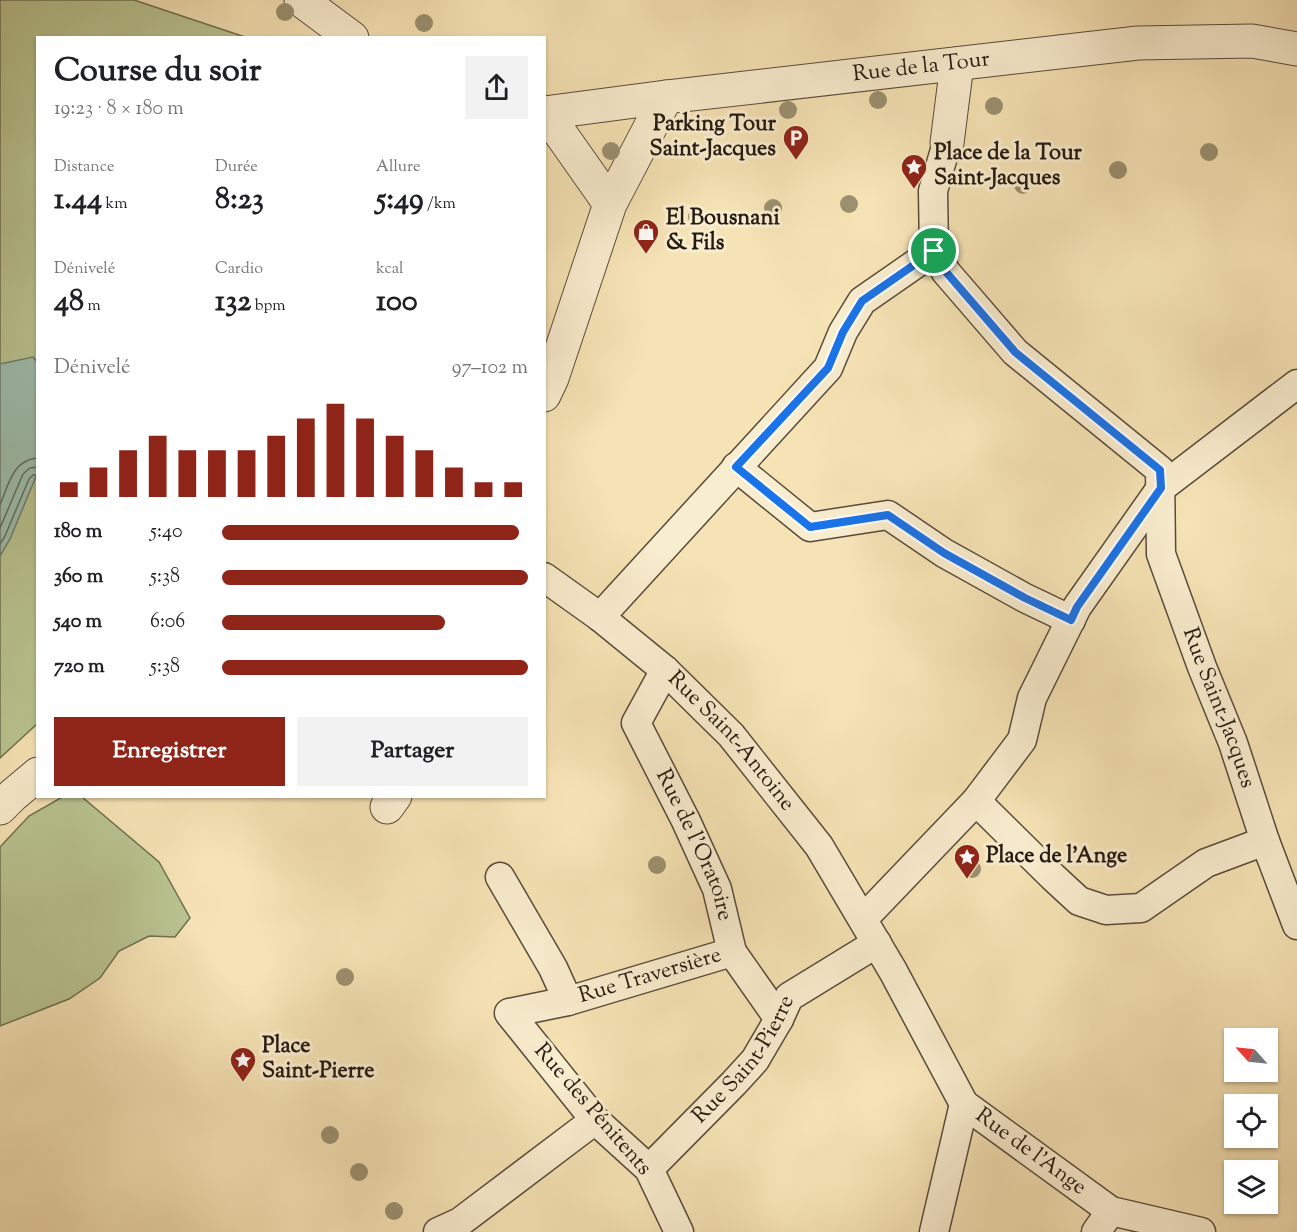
<!DOCTYPE html>
<html lang="fr">
<head>
<meta charset="utf-8">
<style>
  body { margin:0; font-family:"Sorts Mill Goudy",serif; background:#f2f2f2; color:#202124; height:100vh; display:flex; flex-direction:column; font-size:22px; white-space:nowrap }
  * { box-sizing:border-box; margin:0 }
  p { font-size:20px; color:#757577 }
  .icon { flex:none; width:33px; height:33px; fill:none; stroke:currentColor; stroke-width:2; stroke-linecap:round; stroke-linejoin:round }
  .map { position:relative; flex:1; overflow:hidden }
  .details { position:absolute; left:36px; top:36px; width:510px; height:762px; display:flex; flex-direction:column; background:#fff; border-radius:0px; box-shadow:0 2px 4px #0004 }
  .details>* { flex:none }
  .needle { width:39px; rotate:297deg }
  .fabs { position:absolute; left:1224px; top:1028px; display:grid; gap:12px }
  .fabs a { display:grid; place-items:center; width:54px; height:54px; border-radius:0px; background:#fff; box-shadow:0 2px 4px #0004; font-size:30px }
  .pin { position:absolute; display:grid; place-items:center; width:51px; height:51px; color:#fff; margin:-26px; border:3px solid #fff; border-radius:50%; box-shadow:0 2px 6px #0007 }
  .round { display:grid; place-items:center; flex:none; width:63px; height:63px; border-radius:0px; background:#f2f2f2 }
  .headline { display:flex; align-items:center; justify-content:space-between; height:102px; padding:0 18px }
  h1 { font-size:33px; font-weight:700; line-height:45px }
  .stats { display:grid; grid-template-columns:repeat(3,1fr); gap:9px; height:102px; padding:6px 18px }
  .stats div { display:grid; align-content:center }
  .stats b { font-size:30px; font-weight:700 }
  .stats small { font-size:16px; font-weight:400 }
  .stats p { font-size:16px }
  .chart { height:168px; padding:12px 18px }
  .chart p { display:flex; justify-content:space-between }
  .chart svg { width:100%; height:108px; margin-top:6px; stroke:#8f2418; stroke-width:6 }
  .cta { display:flex; gap:12px; margin-top:auto; padding:12px 18px }
  .cta a { flex:1; height:69px; border-radius:0px; background:#8f2418; color:#fff; font-size:24px; font-weight:700; line-height:69px; text-align:center }
  .cta a+a { background:#f2f2f2; color:#202124 }
  ul { padding:0 18px; list-style:none; font-size:20px }
  li { display:grid; grid-template-columns:96px 72px 1fr; align-items:center; height:45px }
  li i { height:15px; border-radius:8px; background:#8f2418 }
  .map>svg:first-child { display:block }
  .green { fill:#b9c490; stroke:#6e6f51; stroke-width:1.5 }
  .water { fill:#9dbead; stroke:#6d7c6f; stroke-width:1.5 }
  .lines { fill:none; stroke-linecap:round; stroke-linejoin:round }
  .shore { stroke:#606c60; stroke-width:1.5 }
  .pedestrian-casing { stroke:#584c3b; stroke-width:31 }
  .minor-casing { stroke:#584c3b; stroke-width:35 }
  .tertiary-casing { stroke:#584c3b; stroke-width:35 }
  .pedestrian { stroke:#f9edcf; stroke-width:28 }
  .minor { stroke:#f9edcf; stroke-width:33 }
  .tertiary { stroke:#f9edcf; stroke-width:33 }
  .tree { fill:#9b9070 }
  .route-casing { stroke:#fff; stroke-width:12 }
  .route { stroke:#1a73e8; stroke-width:8 }
  .labels { text-anchor:middle; dominant-baseline:central; stroke-width:6; stroke-linejoin:round; paint-order:stroke }
  .street-label { font-size:22px; fill:#241a12; stroke:#f9edcf }
  .poi-label { font-size:22px; font-weight:bold; fill:#241a12; stroke:#f9edcf; text-anchor:start }
</style>
</head>
<body>
<div class="map">
<svg width="1297" height="1232" viewBox="0 0 1297 1232">
  <rect width="100%" height="100%" fill="#f6e3b5"/>
  <filter id="stains"><feTurbulence type="fractalNoise" baseFrequency=".00333" numOctaves="4"/><feColorMatrix values="0 0 0 0 .2 0 0 0 0 .09 0 0 0 0 .02 0 0 0 .5 -.17"/></filter>
  <radialGradient id="worn" r=".72"><stop offset=".6" stop-color="#630" stop-opacity="0"/><stop offset="1" stop-color="#630" stop-opacity=".3"/></radialGradient>
  <!-- green -->
  <path class="green" d="M0,0h134l111,37 -207,1 -1,686 -37,34z
    M64,796l18,1 77,65 31,56 -15,19 -26,-1 -30,15 -19,27 -31,21 -69,27v-179l29,-31z"/>
  <!-- water -->
  <path class="water" d="M33,357l5,6 -1,111 -27,65 -10,17v-192z"/>
  <g class="lines">
    <!-- shore -->
    <path class="shore" d="M0,505c8,-19 13,-46 38,-47
      M0,528l23,-54 7,-6 8,-1
      M0,544l5,-8 24,-57 4,-4h5"/>
    <!-- pedestrian casing -->
    <g class="pedestrian-casing">
      <g id="pedestrian">
        <path id="s1" d="M947,143l-14,48 1,60 12,21 69,80 145,118 1,84 41,113 31,76 32,98 32,84"/>
        <path d="M736,467l74,60 78,-12 56,38 81,45 46,22"/>
        <path id="s2" d="M544,577l56,40 65,53 66,65 88,111 74,125 71,133 147,107 90,21"/>
        <path d="M600,617l228,-249 15,-36 19,-31 72,-50"/>
        <path id="s3" d="M665,670l-29,53 50,98 31,68 15,63 47,67"/>
        <path d="M976,801l77,76 26,24 27,9 35,-2 65,-45 59,-22"/>
        <path d="M500,877l53,91 15,33"/>
        <path d="M863,919l113,-118 46,-61 10,-42 45,-91 84,-119 136,-104"/>
        <path id="s4" d="M649,1169l85,-86 21,-23 24,-41 10,-22 88,-54"/>
        <path d="M438,1232l22,-10 135,-102"/>
        <path id="s5" d="M679,1232l-30,-63 -54,-49 -86,-107 59,-12 164,-49"/>
        <path d="M934,1232l30,-128"/>
        <path d="M1096,1232l15,-21"/>
      </g>
    </g>
    <!-- minor casing -->
    <g class="minor-casing">
      <path id="minor" d="M546,113l64,91
        M947,143l10,-79
        M544,395l8,-17 58,-174 56,-107
        M387,807l8,-11
        M0,808l13,-13 25,-21"/>
    </g>
    <!-- tertiary casing -->
    <g class="tertiary-casing">
      <g id="tertiary">
        <path d="M301,0l51,38"/>
        <path id="s6" d="M544,113l122,-16 472,-54 114,-2 45,8"/>
      </g>
    </g>
    <!-- pedestrian -->
    <use href="#pedestrian" class="pedestrian"/>
    <!-- minor -->
    <use href="#minor" class="minor"/>
    <!-- tertiary -->
    <use href="#tertiary" class="tertiary"/>
  </g>
  <!-- trees -->
  <g class="tree">
    <circle cx="285" cy="12" r="9"/>
    <circle cx="424" cy="23" r="9"/>
    <circle cx="878" cy="100" r="9"/>
    <circle cx="994" cy="106" r="9"/>
    <circle cx="788" cy="110" r="9"/>
    <circle cx="611" cy="151" r="9"/>
    <circle cx="1209" cy="152" r="9"/>
    <circle cx="1118" cy="170" r="9"/>
    <circle cx="1023" cy="185" r="9"/>
    <circle cx="849" cy="204" r="9"/>
    <circle cx="773" cy="208" r="9"/>
    <circle cx="697" cy="217" r="9"/>
    <circle cx="657" cy="865" r="9"/>
    <circle cx="972" cy="869" r="9"/>
    <circle cx="345" cy="977" r="9"/>
    <circle cx="330" cy="1135" r="9"/>
    <circle cx="359" cy="1172" r="9"/>
    <circle cx="394" cy="1211" r="9"/>
  </g>
  <g class="lines">
    <!-- route casing -->
    <g class="route-casing">
      <path id="route" d="M934,251l12,21 69,80 145,118 1,18 -84,119 -6,13 -46,-22 -81,-45 -56,-38 -78,12 -74,-60 92,-99 15,-36 19,-31z"/>
    </g>
    <!-- route -->
    <use href="#route" class="route"/>
  </g>
  <!-- icons -->
  <defs>
    <g id="parking-pin" transform="scale(1.35)"><path d="M0 17L-7.5 6A9.5 9.5 0 1 1 7.5 6Z" fill="#8f2418" stroke="#f9edcf"/><path d="M-3.5-5.5H1a3.5 3.5 0 0 1 0 7H-1V5.5H-3.5ZM-1-3.4V-.6H.8a1.4 1.4 0 0 0 0-2.8Z" fill="#fff"/></g>
    <g id="sight-pin" transform="scale(1.35)"><path d="M0 17L-7.5 6A9.5 9.5 0 1 1 7.5 6Z" fill="#8f2418" stroke="#f9edcf"/><path d="M0-6L1.8-2.2L6-1.7L2.9 1.2L3.7 5.4L0 3.3L-3.7 5.4L-2.9 1.2L-6-1.7L-1.8-2.2Z" fill="#fff"/></g>
    <g id="shop-pin" transform="scale(1.35)"><path d="M0 17L-7.5 6A9.5 9.5 0 1 1 7.5 6Z" fill="#8f2418" stroke="#f9edcf"/><path d="M-5-2.5h2.3a2.7 3.5 0 0 1 5.4 0H5L5.5 6h-11ZM-1.5-2.5h3a1.5 2.3 0 0 0-3 0Z" fill="#fff"/></g>
  </defs>
  <g fill-rule="evenodd">
    <use href="#parking-pin" x="796" y="138"/>
    <use href="#sight-pin" x="914" y="167"/>
    <use href="#shop-pin" x="646" y="232"/>
    <use href="#sight-pin" x="967" y="857"/>
    <use href="#sight-pin" x="243" y="1060"/>
  </g>
  <g class="labels">
    <!-- street labels -->
    <g class="street-label">
      <text stroke="none"><textPath href="#s6" startOffset="380">Rue de la Tour</textPath></text>
      <text stroke="none"><textPath href="#s1" startOffset="675">Rue Saint-Jacques</textPath></text>
      <text stroke="none"><textPath href="#s2" startOffset="250">Rue Saint-Antoine</textPath></text>
      <text stroke="none"><textPath href="#s3" startOffset="196">Rue de l'Oratoire</textPath></text>
      <text stroke="none"><textPath href="#s5" startOffset="426">Rue Traversière</textPath></text>
      <text stroke="none"><textPath href="#s4" startOffset="146">Rue Saint-Pierre</textPath></text>
      <text transform="translate(592 1110) rotate(49)">Rue des Pénitents</text>
      <text stroke="none"><textPath href="#s2" startOffset="765">Rue de l'Ange</textPath></text>
    </g>
    <!-- poi labels -->
    <g class="poi-label">
      <text x="776" y="125" text-anchor="end">Parking Tour<tspan x="776" dy="25">Saint-Jacques</tspan></text>
      <text x="934" y="154">Place de la Tour<tspan x="934" dy="25">Saint-Jacques</tspan></text>
      <text x="666" y="219">El Bousnani<tspan x="666" dy="25">&amp; Fils</tspan></text>
      <text x="986" y="857">Place de l'Ange</text>
      <text x="262" y="1047">Place<tspan x="262" dy="25">Saint-Pierre</tspan></text>
    </g>
  </g>
  <rect width="100%" height="100%" filter="url(#stains)"/>
  <rect width="100%" height="100%" fill="url(#worn)"/>
</svg>
<div class="fabs">
<a><svg class="needle" viewBox="-14 -14 28 28"><path d="M0-13l5 13h-10z" fill="#e53935"/><path d="M0 13l5-13h-10z" fill="#757577"/></svg></a>
<a><svg class="icon" aria-label="locate" viewBox="0 0 24 24"><circle cx="12" cy="12" r="6"/><path d="M12 2v4M12 18v4M2 12h4M18 12h4"/></svg></a>
<a><svg class="icon" aria-label="layers" viewBox="0 0 24 24"><path d="M12 4l9 5-9 5-9-5zM3 14l9 5 9-5"/></svg></a>
</div>
<div class="pin" style="left:934px;top:251px;background:#1e9e55"><svg class="icon" aria-label="arrive" viewBox="0 0 24 24"><path d="M6 21V4h12l-3 4 3 4H6"/></svg></div>
<section class="details">
<div class="headline"><div><h1>Course du soir</h1><p>19:23 · 8 × 180 m</p></div><a class="round"><svg class="icon" aria-label="share" viewBox="0 0 24 24"><path d="M12 15V3M7 8l5-5 5 5M5 13v7h14v-7"/></svg></a></div>
<div class="stats">
<div><p>Distance</p><b>1.44<small> km</small></b></div>
<div><p>Durée</p><b>8:23</b></div>
<div><p>Allure</p><b>5:49<small> /km</small></b></div>
</div>
<div class="stats">
<div><p>Dénivelé</p><b>48<small> m</small></b></div>
<div><p>Cardio</p><b>132<small> bpm</small></b></div>
<div><p>kcal</p><b>100</b></div>
</div>
<div class="chart"><p><span>Dénivelé</span>97–102 m</p>
<svg viewBox="0 0 160 44" preserveAspectRatio="none"><path d="M5 44V38M15 44V32M25 44V25M35 44V19M45 44V25M55 44V25M65 44V25M75 44V19M85 44V12M95 44V6M105 44V12M115 44V19M125 44V25M135 44V32M145 44V38M155 44V38"/></svg>
</div>
<ul>
<li><b>180 m</b>5:40<i style="width:97%"></i></li>
<li><b>360 m</b>5:38<i style="width:100%"></i></li>
<li><b>540 m</b>6:06<i style="width:73%"></i></li>
<li><b>720 m</b>5:38<i style="width:100%"></i></li>
</ul>
<div class="cta"><a>Enregistrer</a><a>Partager</a></div>
</section>
</div>
</body>
</html>
